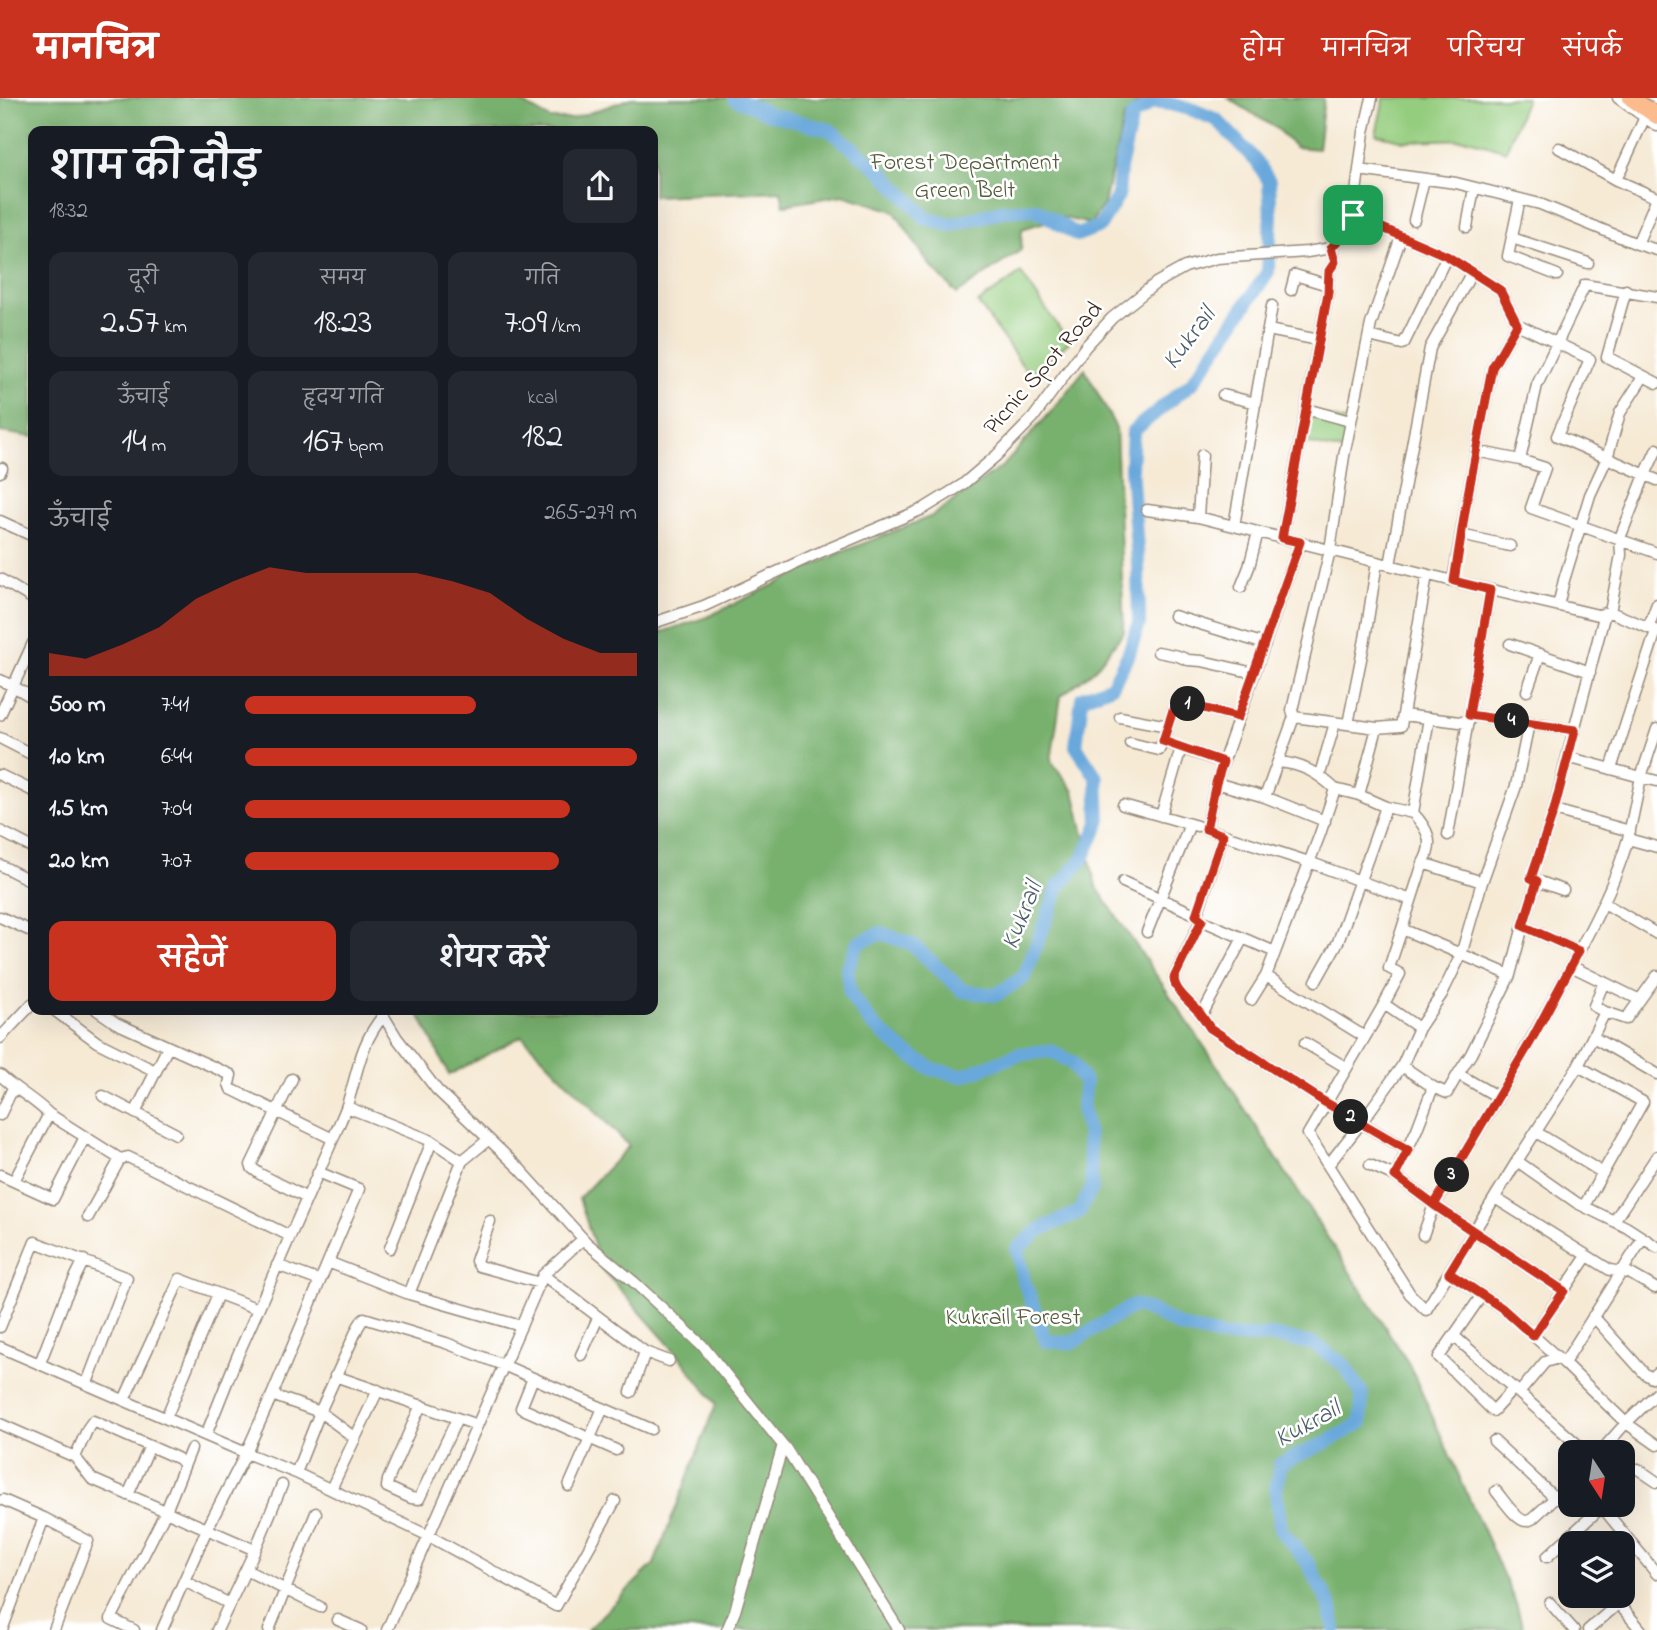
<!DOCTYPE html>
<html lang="hi">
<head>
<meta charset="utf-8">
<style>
  body { margin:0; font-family:"Indie Flower","Playpen Sans Deva",sans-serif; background:#242831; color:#f1f3f6; height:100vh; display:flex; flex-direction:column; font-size:26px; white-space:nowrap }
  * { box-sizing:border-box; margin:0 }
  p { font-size:23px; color:#9ea1a6 }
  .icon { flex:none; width:38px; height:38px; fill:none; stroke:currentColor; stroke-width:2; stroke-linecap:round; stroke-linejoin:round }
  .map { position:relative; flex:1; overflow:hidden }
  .details { position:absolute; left:28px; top:28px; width:630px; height:889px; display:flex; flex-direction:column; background:#171b24; border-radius:14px; box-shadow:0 7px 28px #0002 }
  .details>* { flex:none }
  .needle { width:46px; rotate:168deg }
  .fabs { position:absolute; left:1558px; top:1342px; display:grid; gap:14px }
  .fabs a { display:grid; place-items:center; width:77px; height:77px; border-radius:14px; background:#171b24; box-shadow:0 7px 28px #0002; font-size:35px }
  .pin { position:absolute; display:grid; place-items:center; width:60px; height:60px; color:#fff; margin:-30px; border-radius:14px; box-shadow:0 4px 10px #0006 }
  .km { position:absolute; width:35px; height:35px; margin:-18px; border-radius:50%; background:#222; color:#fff; font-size:19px; line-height:35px; text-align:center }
  .round { display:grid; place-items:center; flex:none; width:74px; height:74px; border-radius:14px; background:#242831 }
  .headline { display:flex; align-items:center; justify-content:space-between; height:119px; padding:0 21px }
  h1 { font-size:38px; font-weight:600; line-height:52px }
  .figures { display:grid; grid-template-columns:repeat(3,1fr); gap:10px; height:119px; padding:7px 21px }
  .figures div { display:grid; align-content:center; border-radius:14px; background:#242831; text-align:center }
  .figures b { font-size:35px; font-weight:600 }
  .figures small { font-size:19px; font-weight:400 }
  .figures p { font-size:19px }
  .chart { height:196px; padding:14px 21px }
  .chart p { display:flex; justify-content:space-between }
  .chart svg { width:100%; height:126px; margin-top:7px; fill:#c8321e; opacity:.7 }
  .cta { display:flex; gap:14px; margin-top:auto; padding:14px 21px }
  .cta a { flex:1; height:80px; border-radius:14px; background:#c8321e; color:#fff; font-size:28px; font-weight:600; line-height:80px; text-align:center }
  .cta a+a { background:#242831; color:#f1f3f6 }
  ul { padding:0 21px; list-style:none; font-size:23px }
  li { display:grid; grid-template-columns:112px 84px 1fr; align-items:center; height:52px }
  li i { height:18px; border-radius:9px; background:#c8321e }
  header { display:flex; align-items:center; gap:42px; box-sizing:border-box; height:98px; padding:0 35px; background:#c8321e; color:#fff }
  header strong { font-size:33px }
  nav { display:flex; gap:38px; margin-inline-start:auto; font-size:24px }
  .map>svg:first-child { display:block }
  .green { fill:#95cd7f; stroke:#687c4e; stroke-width:2 }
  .forest { fill:#78b06e; stroke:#5a6d46; stroke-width:2 }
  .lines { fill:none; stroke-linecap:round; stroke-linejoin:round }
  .river { stroke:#69a8db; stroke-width:14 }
  .minor-casing { stroke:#988a7a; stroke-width:13 }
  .highway-casing { stroke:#988a7a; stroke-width:18 }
  .minor { stroke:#fff; stroke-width:10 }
  .highway { stroke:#fbbb8d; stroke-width:16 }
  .route-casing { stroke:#fff; stroke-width:14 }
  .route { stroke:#c8321e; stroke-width:9 }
  .labels { text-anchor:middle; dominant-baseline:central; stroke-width:5; stroke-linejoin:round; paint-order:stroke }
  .park-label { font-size:24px; fill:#565b3b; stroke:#fff }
  .street-label { font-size:24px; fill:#3b2a1e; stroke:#fff }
  .water-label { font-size:26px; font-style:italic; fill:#4d5c6a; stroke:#fff }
</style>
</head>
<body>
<header>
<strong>मानचित्र</strong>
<nav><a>होम</a><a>मानचित्र</a><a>परिचय</a><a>संपर्क</a></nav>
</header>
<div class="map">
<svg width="1657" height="1532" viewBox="0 0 1657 1532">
  <rect width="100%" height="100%" fill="#fff"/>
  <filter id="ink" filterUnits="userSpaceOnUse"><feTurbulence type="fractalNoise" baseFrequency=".0143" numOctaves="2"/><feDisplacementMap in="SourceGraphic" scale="14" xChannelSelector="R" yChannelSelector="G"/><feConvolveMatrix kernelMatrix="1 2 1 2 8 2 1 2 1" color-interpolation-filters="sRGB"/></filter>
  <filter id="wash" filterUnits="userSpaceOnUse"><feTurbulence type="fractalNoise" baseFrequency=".00686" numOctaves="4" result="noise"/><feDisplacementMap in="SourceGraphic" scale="28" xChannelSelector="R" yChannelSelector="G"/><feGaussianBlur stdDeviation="1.57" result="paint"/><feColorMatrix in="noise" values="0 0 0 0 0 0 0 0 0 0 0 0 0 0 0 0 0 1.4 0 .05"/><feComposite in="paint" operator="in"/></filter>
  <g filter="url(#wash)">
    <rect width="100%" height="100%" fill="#f6ead5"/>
    <!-- green -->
    <path class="green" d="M1384,0h142l-20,53 -37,-12 -65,2 -28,-7z
      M1021,175l48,69 -39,34 -52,-73z
      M1312,316l38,8 -7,29 -37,-8z"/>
    <!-- forest -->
    <path class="forest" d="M0,0h514l36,21h22l60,-21h510l-18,19 -20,87 -14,20 -29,-7 -39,12 -1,21 -64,44 -28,-30 -35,-53 -51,-16 -59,10 -3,-14 -128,5v-65h-620v306l-33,-5z
      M1228,0h96l-6,51 -23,-2 -18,-18z
      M1085,271l31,59 8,204 -30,38 -33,26 -10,65 23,30 22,95 116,172 197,306 108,242 6,24h-936l67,-66 62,-160 -36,-47 -78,-88 -23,-71 50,-52 -107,-110 -73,39 -32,-65h236v-375l54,-18 135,-65 90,-36 72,-51 45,-51z"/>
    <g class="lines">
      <!-- river -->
      <path class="river" d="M734,0l36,16 60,16 50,40 46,48 25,7 50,-14 35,-2 41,26 23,-9 18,-30 2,-28 12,-52 20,-14 18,2 23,6 24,10 40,42 12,19 2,35 -3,56 -75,110 -60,49 -2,37 7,95 1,60 -10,30 -17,33 -30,12 -6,48 21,32 2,45 -16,36 -24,27 -35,91 -28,18 -33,-4 -51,-47 -31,-11 -23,10 -11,26 3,25 22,30 33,28 27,17 30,7 58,-22 30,-3 22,11 13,21 -3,23 6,29 4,53 -13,24 -40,18 -22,19 7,32 22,60 25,2 63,-38 21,8 26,14 44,10 48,-1 41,8 30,21 18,29 -1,29 -36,20 -45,21 -4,27 5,39 27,33 22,42 5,25"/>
    </g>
  </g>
  <g filter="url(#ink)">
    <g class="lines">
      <!-- minor casing -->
      <g class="minor-casing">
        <path id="minor" d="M1618,0l39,28
          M1559,50l57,32 41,18
          M1359,72l97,13 84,21 97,40 20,-46
          M1616,82l29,-63
          M1520,101l-12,57 49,19
          M1353,117l94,41 53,34 17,34 -25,44 -26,137 -13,76
          M1414,122l10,-41
          M1467,129l7,-39
          M1512,140l76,25
          M1637,146l20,6
          M1291,192l4,-15 33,10
          M1626,192l-19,67 50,26
          M1517,226l73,35 -33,77 100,44
          M1268,232l51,10
          M1369,238l33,8 2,-1 43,-87
          M1223,297l33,8
          M1306,311l22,-116 1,-22 6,-9 -4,-14
          M1476,353l44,9 17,-75 48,-100 72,12
          M1520,362l25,8 -14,40 126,45
          M0,374l2,-4
          M1147,412l51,7 255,64 145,34 12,-3 47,19
          M1198,419l4,-62
          M0,423l33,15
          M1234,428l38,-220
          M1461,437l49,11
          M1282,440l24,-129 44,12
          M1390,467l40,-217 42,-76
          M1427,477l-26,151 -24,2 -18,67 -24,-6 -15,45 -54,142 99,61 -57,97 102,160 16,16 91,-149
          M0,481l33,20
          M1241,489l8,-20 9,-35
          M1490,492l-21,125 106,15
          M1558,508l6,-26 26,-85 17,-37 13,-45 23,-36
          M1610,514l11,-57 -1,-17 25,-63 12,-26
          M1174,518l91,28
          M653,525l51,-17 112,-52 107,-45 39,-24 34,-29 37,-38 53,-72 26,-28 44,-35 29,-16 32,-9 90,-6 24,-4 11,-12 11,-21 11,-83 8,-34
          M1648,530l9,-24
          M1510,546l80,28
          M1158,554l20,4 10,4 14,1 52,12
          M0,582l13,6 20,12
          M1527,593l13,-37
          M0,617l33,-72
          M1403,617l65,8
          M1120,619l48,9
          M1294,619l-2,-7 38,-160 14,-94 27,-132 30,-87
          M1348,626l17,-85 12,-77
          M1377,630l-83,-11 -29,80 -49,-14 -10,46 103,33 102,38
          M1657,631l-16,48 16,4
          M0,640l33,17
          M1130,645l29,7 4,-9
          M1181,650l-18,-7 13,-40 62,16
          M1567,659l38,-144
          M1278,664c24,2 40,11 57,27
          M1611,671l45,-138
          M1320,676l15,-51
          M0,677l33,16
          M1216,685l84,-241
          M1265,699l60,24
          M1123,707l74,21
          M1386,709l27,6
          M1554,712l76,21
          M1161,718l20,-68 42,14
          M0,733l33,17
          M1223,737l-26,80 4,5 74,32
          M1448,737l21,-120
          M1423,765c12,-20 5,-34 -10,-50l16,-95
          M0,767l33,17
          M1537,783l26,9
          M1123,784l74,33
          M1604,805l53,31
          M0,819l33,15
          M1201,822l-27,58c1,14 16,24 25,34 4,5 7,10 11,16l113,73 85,49
          M1523,828l-13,49 -108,-46 21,-66 59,19 34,-96 13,-63
          M1147,834l43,-108
          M1579,853l-56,-25 14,-45 -6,-3 23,-68 13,-53 74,20 -13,62
          M1657,878l-31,43 -21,-7 -27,54 -61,95 60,42 49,24 31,20
          M1316,883l22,-39 48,-135 -27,-12
          M1604,884l-10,24 11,6
          M1251,902l15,-24
          M1640,902l-69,-34c22,-41 44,-82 57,-127l29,8
          M1384,906l16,-30 -11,-6 13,-39
          M54,912l43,32 58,29
          M97,912l19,13 115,52 -2,9 2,5 102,50 -96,218 -31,78
          M380,912l17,28 40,52 83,79 67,74 47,39 68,63 84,104 113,181
          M1202,917l41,-77
          M1419,930l23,-34 19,-39 21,-73
          M1365,939l19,-33 35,24 -17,38 31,21
          M1593,939l64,37
          M0,940l33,-35
          M1305,945l42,25
          M1578,968l65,36 -59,104
          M1458,976l13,-20 39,-79
          M0,977c16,15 34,24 49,39l71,45 -32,58
          M292,981l-41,86 1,3 8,6 47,24
          M103,998l73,38
          M1498,999l-40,-23 -11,19 -14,-6 -16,42 -22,47 39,29c11,-16 20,-34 30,-51 38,-61 73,-124 107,-188
          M347,1009l85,34 30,20
          M135,1015l33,-66
          M0,1017l13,-27
          M1536,1034l67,41
          M333,1041c4,-10 9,-21 13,-31 12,-35 13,-63 37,-92
          M120,1061l8,-2 162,79
          M1329,1066l32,-41 41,-57
          M1370,1067l25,11
          M318,1074l41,17 -31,73
          M0,1077l53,24 32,-62
          M14,1083l35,-67
          M1495,1100l115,72 19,3 26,15
          M490,1123l-14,40 3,5 61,17
          M1614,1123l43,-65
          M1423,1137l11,-30 130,86
          M390,1150l42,-107
          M277,1167l43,16
          M1449,1175l53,35 62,55 62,60 -26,29
          M543,1177l102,77 24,9
          M1482,1197l-43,62 54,54 21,-23
          M1593,1218l52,58 7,4 5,-5
          M521,1228l22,-51 40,-36
          M0,1229l35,-85 92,36 -40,105
          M1454,1238l132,116
          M1533,1238l54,-80
          M0,1249l246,106 50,20 133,63 127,70 59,-105
          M581,1257l17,-37
          M40,1265l25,-65 19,-38
          M1564,1265l79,-125
          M335,1278l142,49
          M533,1280l-12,30 95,42
          M631,1294l14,-40
          M1519,1295l26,-31 13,-4
          M1657,1295l-31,30 31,22
          M124,1302l56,-121 78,30
          M421,1307l-33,75 -1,7 24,11 8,1 38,-80
          M166,1320l52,-124
          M0,1326l75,33 17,22 163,71 -38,80
          M355,1340l-35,-26 38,-85 5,-8 1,-1 82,25 57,22 148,64
          M1494,1343l62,58
          M75,1359l13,-29 5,-7 84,37 7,5
          M1638,1371l19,13
          M296,1375l24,-61 -48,-17 56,-133 81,32 53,-133 27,-22
          M569,1388l34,-78
          M1622,1388v1
          M331,1391l47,-99
          M1496,1393c6,7 21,30 30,30 2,0 4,-1 6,-2l38,-35
          M128,1397l22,-49
          M1604,1407l-2,2 55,67
          M44,1420l44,23 -34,89
          M1570,1451l-7,-7 39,-35
          M255,1452l27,-65
          M1547,1459l16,-15
          M246,1472l74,37
          M184,1483l46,23
          M1612,1498l29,34
          M1550,1505l24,27
          M338,1522l23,10
          M2,1532l42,-112 -41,-18
          M134,1532l-23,-11 55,-108 25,-62
          M162,1532l45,-101 39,-76 26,-58
          M269,1532l47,-117
          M387,1532l134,-304 -112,-32
          M727,1532l8,-19 48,-166
          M1588,1532l31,-27"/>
      </g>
      <!-- highway casing -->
      <g class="highway-casing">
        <path id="highway" d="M1631,0l26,18"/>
      </g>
      <!-- minor -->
      <use href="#minor" class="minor"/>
      <!-- highway -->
      <use href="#highway" class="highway"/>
    </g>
  </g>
  <g class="lines" filter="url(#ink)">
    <!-- route casing -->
    <g class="route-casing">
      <path id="route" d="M1353,117l-11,21 -11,12 4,14 -6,9 -1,22 -46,245 18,4 -62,175 -62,-16 -13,40 60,21 -7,21 -10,46 17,6 -27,80 6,5 -28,58c1,14 16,24 25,34 4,5 7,10 11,16l113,73 85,49 -13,26 39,29 40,27 -25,41 53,35 31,28 31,-45 -130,-86 97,-164 48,-90 -56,-25 14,-45 -6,-3 23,-68 21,-80 -106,-15 21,-125 -36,-9 12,-76 26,-137 25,-44 -17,-34 -53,-34 -94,-41"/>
    </g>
    <!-- route -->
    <use href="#route" class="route"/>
  </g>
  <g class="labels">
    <!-- park labels -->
    <g class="park-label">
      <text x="965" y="65">Forest Department<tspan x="965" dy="28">Green Belt</tspan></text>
      <text x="1013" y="1220">Kukrail Forest</text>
    </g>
    <!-- street labels -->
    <g class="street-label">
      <text transform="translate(1044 271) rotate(-49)">Picnic Spot Road</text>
    </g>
    <!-- water labels -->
    <g class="water-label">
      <text transform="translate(1190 241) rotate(-53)">Kukrail</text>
      <text transform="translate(1023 818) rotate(-68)">Kukrail</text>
      <text transform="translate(1308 1327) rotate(-29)">Kukrail</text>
    </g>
  </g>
</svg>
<div class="fabs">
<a><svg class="needle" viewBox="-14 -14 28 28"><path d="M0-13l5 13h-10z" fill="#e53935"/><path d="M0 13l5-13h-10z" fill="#9ea1a6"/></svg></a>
<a><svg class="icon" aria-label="layers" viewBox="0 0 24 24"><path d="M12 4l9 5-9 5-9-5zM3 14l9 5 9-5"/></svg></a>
</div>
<div class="pin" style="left:1353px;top:117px;background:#1e9e55"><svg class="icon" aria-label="arrive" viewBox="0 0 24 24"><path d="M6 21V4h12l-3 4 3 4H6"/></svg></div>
<b class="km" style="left:1188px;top:606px">1</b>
<b class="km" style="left:1351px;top:1019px">2</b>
<b class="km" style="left:1452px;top:1077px">3</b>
<b class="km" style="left:1512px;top:623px">4</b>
<section class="details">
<div class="headline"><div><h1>शाम की दौड़</h1><p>18:32</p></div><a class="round"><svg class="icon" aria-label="share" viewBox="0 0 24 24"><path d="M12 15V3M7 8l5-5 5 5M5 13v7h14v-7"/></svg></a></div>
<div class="figures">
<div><p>दूरी</p><b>2.57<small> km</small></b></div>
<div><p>समय</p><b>18:23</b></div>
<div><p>गति</p><b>7:09<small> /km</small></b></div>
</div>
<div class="figures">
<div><p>ऊँचाई</p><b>14<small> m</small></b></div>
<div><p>हृदय गति</p><b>167<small> bpm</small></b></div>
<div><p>kcal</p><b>182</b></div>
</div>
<div class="chart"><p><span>ऊँचाई</span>265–279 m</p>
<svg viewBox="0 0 160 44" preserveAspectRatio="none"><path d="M0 44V36L10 38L20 33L30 27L40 17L50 11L60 6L70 8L80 8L90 8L100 8L110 11L120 15L130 24L140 31L150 36L160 36V44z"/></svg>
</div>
<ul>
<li><b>500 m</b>7:41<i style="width:59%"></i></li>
<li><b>1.0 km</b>6:44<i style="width:100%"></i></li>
<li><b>1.5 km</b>7:04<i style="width:83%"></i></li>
<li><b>2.0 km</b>7:07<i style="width:80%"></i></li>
</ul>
<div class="cta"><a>सहेजें</a><a>शेयर करें</a></div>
</section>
</div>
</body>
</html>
